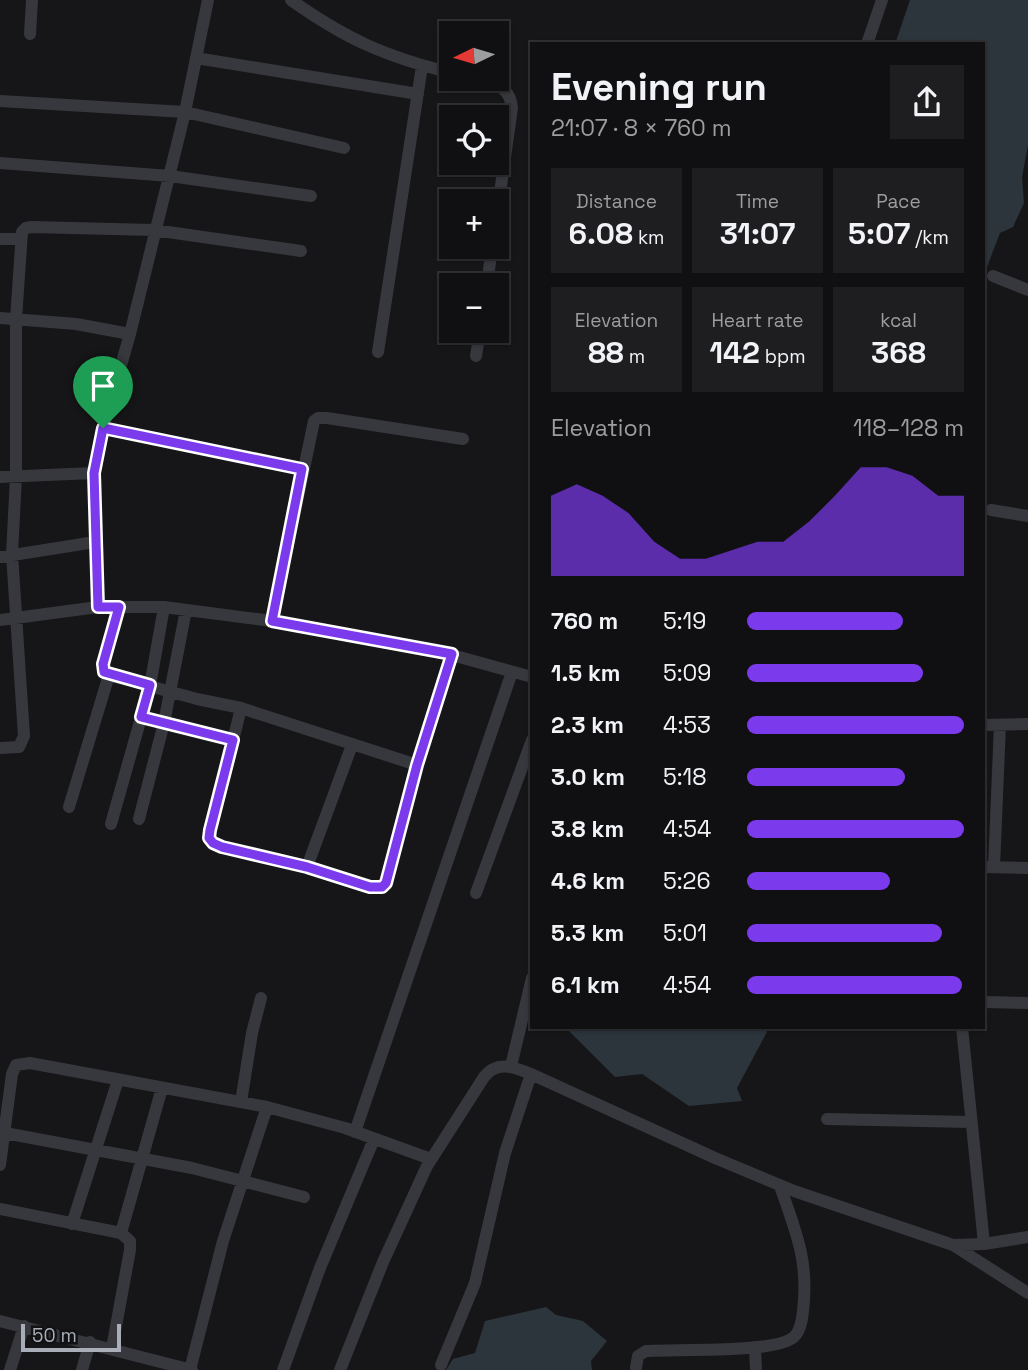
<!DOCTYPE html>
<html lang="en">
<head>
<meta charset="utf-8">
<style>
  body { margin:0; font-family:"Space Grotesk",sans-serif; background:#1e1e20; color:#f1f3f6; height:100vh; display:flex; flex-direction:column; font-size:26px; white-space:nowrap }
  * { box-sizing:border-box; margin:0 }
  p { font-size:23px; color:#9c9d9f }
  .icon { flex:none; width:38px; height:38px; fill:none; stroke:currentColor; stroke-width:2; stroke-linecap:round; stroke-linejoin:round }
  .map { position:relative; flex:1; overflow:hidden }
  .drawer { position:absolute; left:530px; top:42px; width:455px; height:987px; display:flex; flex-direction:column; background:#101012; border-radius:0px; box-shadow:0 2px 5px #0004,0 0 0 2px #303032 }
  .drawer>* { flex:none }
  .needle { width:46px; rotate:265deg }
  .fabs { position:absolute; left:439px; top:21px; display:grid; gap:14px }
  .fabs a { display:grid; place-items:center; width:70px; height:70px; border-radius:0px; background:#101012; box-shadow:0 2px 5px #0004,0 0 0 2px #303032; font-size:35px }
  .scale { position:absolute; left:21px; bottom:18px; width:100px; box-sizing:border-box; padding-left:7px; border:4px solid #a8adb8; border-top:0; font-size:19px; line-height:24px; white-space:nowrap; color:#a8adb8; -webkit-text-stroke:5px #111113; paint-order:stroke }
  .pin { position:absolute; display:grid; place-items:center; width:60px; height:60px; color:#fff; margin:-72px -30px; border-radius:50% 50% 50% 0; rotate:-45deg; box-shadow:0 0 7px #0007 }
  .pin .icon { rotate:45deg }
  .round { display:grid; place-items:center; flex:none; width:74px; height:74px; border-radius:0px; background:#1e1e20 }
  .overview { display:flex; align-items:center; justify-content:space-between; height:119px; padding:0 21px }
  h1 { font-size:38px; font-weight:800; line-height:52px }
  .figures { display:grid; grid-template-columns:repeat(3,1fr); gap:10px; height:119px; padding:7px 21px }
  .figures div { display:grid; align-content:center; border-radius:0px; background:#1e1e20; text-align:center }
  .figures b { font-size:30px; font-weight:800 }
  .figures small { font-size:19px; font-weight:400 }
  .figures p { font-size:19px }
  .chart { height:196px; padding:14px 21px }
  .chart p { display:flex; justify-content:space-between }
  .chart svg { width:100%; height:126px; margin-top:7px; fill:#7c3aed; opacity:.7 }
  ul { padding:0 21px; list-style:none; font-size:23px }
  li { display:grid; grid-template-columns:112px 84px 1fr; align-items:center; height:52px }
  li i { height:18px; border-radius:9px; background:#7c3aed }
  .map>svg:first-child { display:block }
  .water { fill:#2c353c }
  .lines { fill:none; stroke-linecap:round; stroke-linejoin:round }
  .minor { stroke:#37383d; stroke-width:12 }
  .route-casing { stroke:#fff; stroke-width:14 }
  .route { stroke:#7c3aed; stroke-width:9 }
</style>
</head>
<body>
<div class="map">
<svg width="1028" height="1370" viewBox="0 0 1028 1370">
  <rect width="100%" height="100%" fill="#161618"/>
  <!-- water -->
  <path class="water" d="M910,0h118v145l-6,32 2,26 -11,24 -13,6 -16,42v-231h-89z
    M565,1027h200l2,5 -30,56 5,13 -53,5 -47,-32 -27,3z
    M546,1307l10,8 27,6 24,20 -16,20 1,9h-146l7,-11 22,-6 10,-32z"/>
  <g class="lines">
    <!-- minor -->
    <path class="minor" d="M291,0c55,39 95,57 161,73
      M30,34l2,-34
      M867,44l15,-44
      M196,58l222,36
      M475,79c19,4 35,7 37,29l-15,106
      M0,101l185,11 159,36
      M0,163l170,13 141,20
      M0,239h20
      M993,276l35,14
      M487,285l5,-38
      M0,318l76,6 54,10
      M378,352l44,-286
      M476,356l4,-25
      M103,428l199,41
      M0,477l94,-4
      M991,510l37,6
      M0,557l95,-15
      M98,607l-4,-134 9,-45 27,-94 55,-222 23,-112
      M119,607l-16,57 2,8 4,3 88,24 44,9 176,57
      M0,620l98,-13h66l108,14 180,34 80,22
      M272,621l42,-200 4,-3h9l136,21
      M241,708l-32,130 4,5 9,4 85,20 69,21 10,-5 31,-118 35,-110
      M141,717l92,23
      M984,725l44,-1
      M0,748l19,-1 5,-11 -12,-182 4,-77v-158l6,-87 4,-4 5,-1 123,3 147,21
      M69,807l40,-132
      M139,819l25,-96 22,-113
      M111,824l39,-138 14,-79
      M307,867l45,-122
      M984,867l44,1
      M994,867l6,-142
      M476,893l56,-153
      M984,1002l44,1
      M962,1027l22,217
      M511,1066l21,-88
      M241,1102l11,-69 9,-35
      M827,1119l144,3
      M355,1132l157,-460
      M5,1133l187,35 112,29
      M0,1165l12,-91 4,-9 14,-2 237,44 78,21 86,31
      M0,1209l121,24 9,8v9l-18,98
      M72,1224l46,-144
      M121,1233l41,-145
      M953,1245l75,48
      M0,1321l192,49
      M755,1347l1,23
      M441,1365l34,-82 30,-130 26,-79
      M636,1368l2,-12 8,-5c30,-2 123,2 145,-12 9,-5 11,-18 12,-28 6,-50 -7,-79 -23,-125
      M10,1370l14,-44
      M82,1370l8,-28
      M190,1370l33,-129 44,-134
      M283,1370l37,-102 54,-129
      M340,1370l43,-108 44,-96 57,-89c13,-17 30,-10 47,-3l184,84 79,33 159,54 31,-1 44,-7"/>
  </g>
  <g class="lines">
    <!-- route casing -->
    <g class="route-casing">
      <path id="route" d="M103,428l199,41 -30,152 180,33 -35,111 -31,118 -4,4h-12l-63,-20 -85,-20 -9,-4 -4,-5 1,-8 23,-90 -92,-23 9,-32 -46,-13 -1,-8 16,-57h-21l-4,-134z"/>
    </g>
    <!-- route -->
    <use href="#route" class="route"/>
  </g>
</svg>
<div class="fabs">
<a><svg class="needle" viewBox="-14 -14 28 28"><path d="M0-13l5 13h-10z" fill="#e53935"/><path d="M0 13l5-13h-10z" fill="#9c9d9f"/></svg></a>
<a><svg class="icon" aria-label="locate" viewBox="0 0 24 24"><circle cx="12" cy="12" r="6"/><path d="M12 2v4M12 18v4M2 12h4M18 12h4"/></svg></a>
<a>+</a>
<a>−</a>
</div>
<div class="scale">50 m</div>
<div class="pin" style="left:103px;top:428px;background:#1e9e55"><svg class="icon" aria-label="arrive" viewBox="0 0 24 24"><path d="M6 21V4h12l-3 4 3 4H6"/></svg></div>
<section class="drawer">
<div class="overview"><div><h1>Evening run</h1><p>21:07 · 8 × 760 m</p></div><a class="round"><svg class="icon" aria-label="share" viewBox="0 0 24 24"><path d="M12 15V3M7 8l5-5 5 5M5 13v7h14v-7"/></svg></a></div>
<div class="figures">
<div><p>Distance</p><b>6.08<small> km</small></b></div>
<div><p>Time</p><b>31:07</b></div>
<div><p>Pace</p><b>5:07<small> /km</small></b></div>
</div>
<div class="figures">
<div><p>Elevation</p><b>88<small> m</small></b></div>
<div><p>Heart rate</p><b>142<small> bpm</small></b></div>
<div><p>kcal</p><b>368</b></div>
</div>
<div class="chart"><p><span>Elevation</span>118–128 m</p>
<svg viewBox="0 0 160 44" preserveAspectRatio="none"><path d="M0 44V16L10 12L20 16L30 22L40 32L50 38L60 38L70 35L80 32L90 32L100 25L110 16L120 6L130 6L140 9L150 16L160 16V44z"/></svg>
</div>
<ul>
<li><b>760 m</b>5:19<i style="width:72%"></i></li>
<li><b>1.5 km</b>5:09<i style="width:81%"></i></li>
<li><b>2.3 km</b>4:53<i style="width:100%"></i></li>
<li><b>3.0 km</b>5:18<i style="width:73%"></i></li>
<li><b>3.8 km</b>4:54<i style="width:100%"></i></li>
<li><b>4.6 km</b>5:26<i style="width:66%"></i></li>
<li><b>5.3 km</b>5:01<i style="width:90%"></i></li>
<li><b>6.1 km</b>4:54<i style="width:99%"></i></li>
</ul>
</section>
</div>
</body>
</html>
